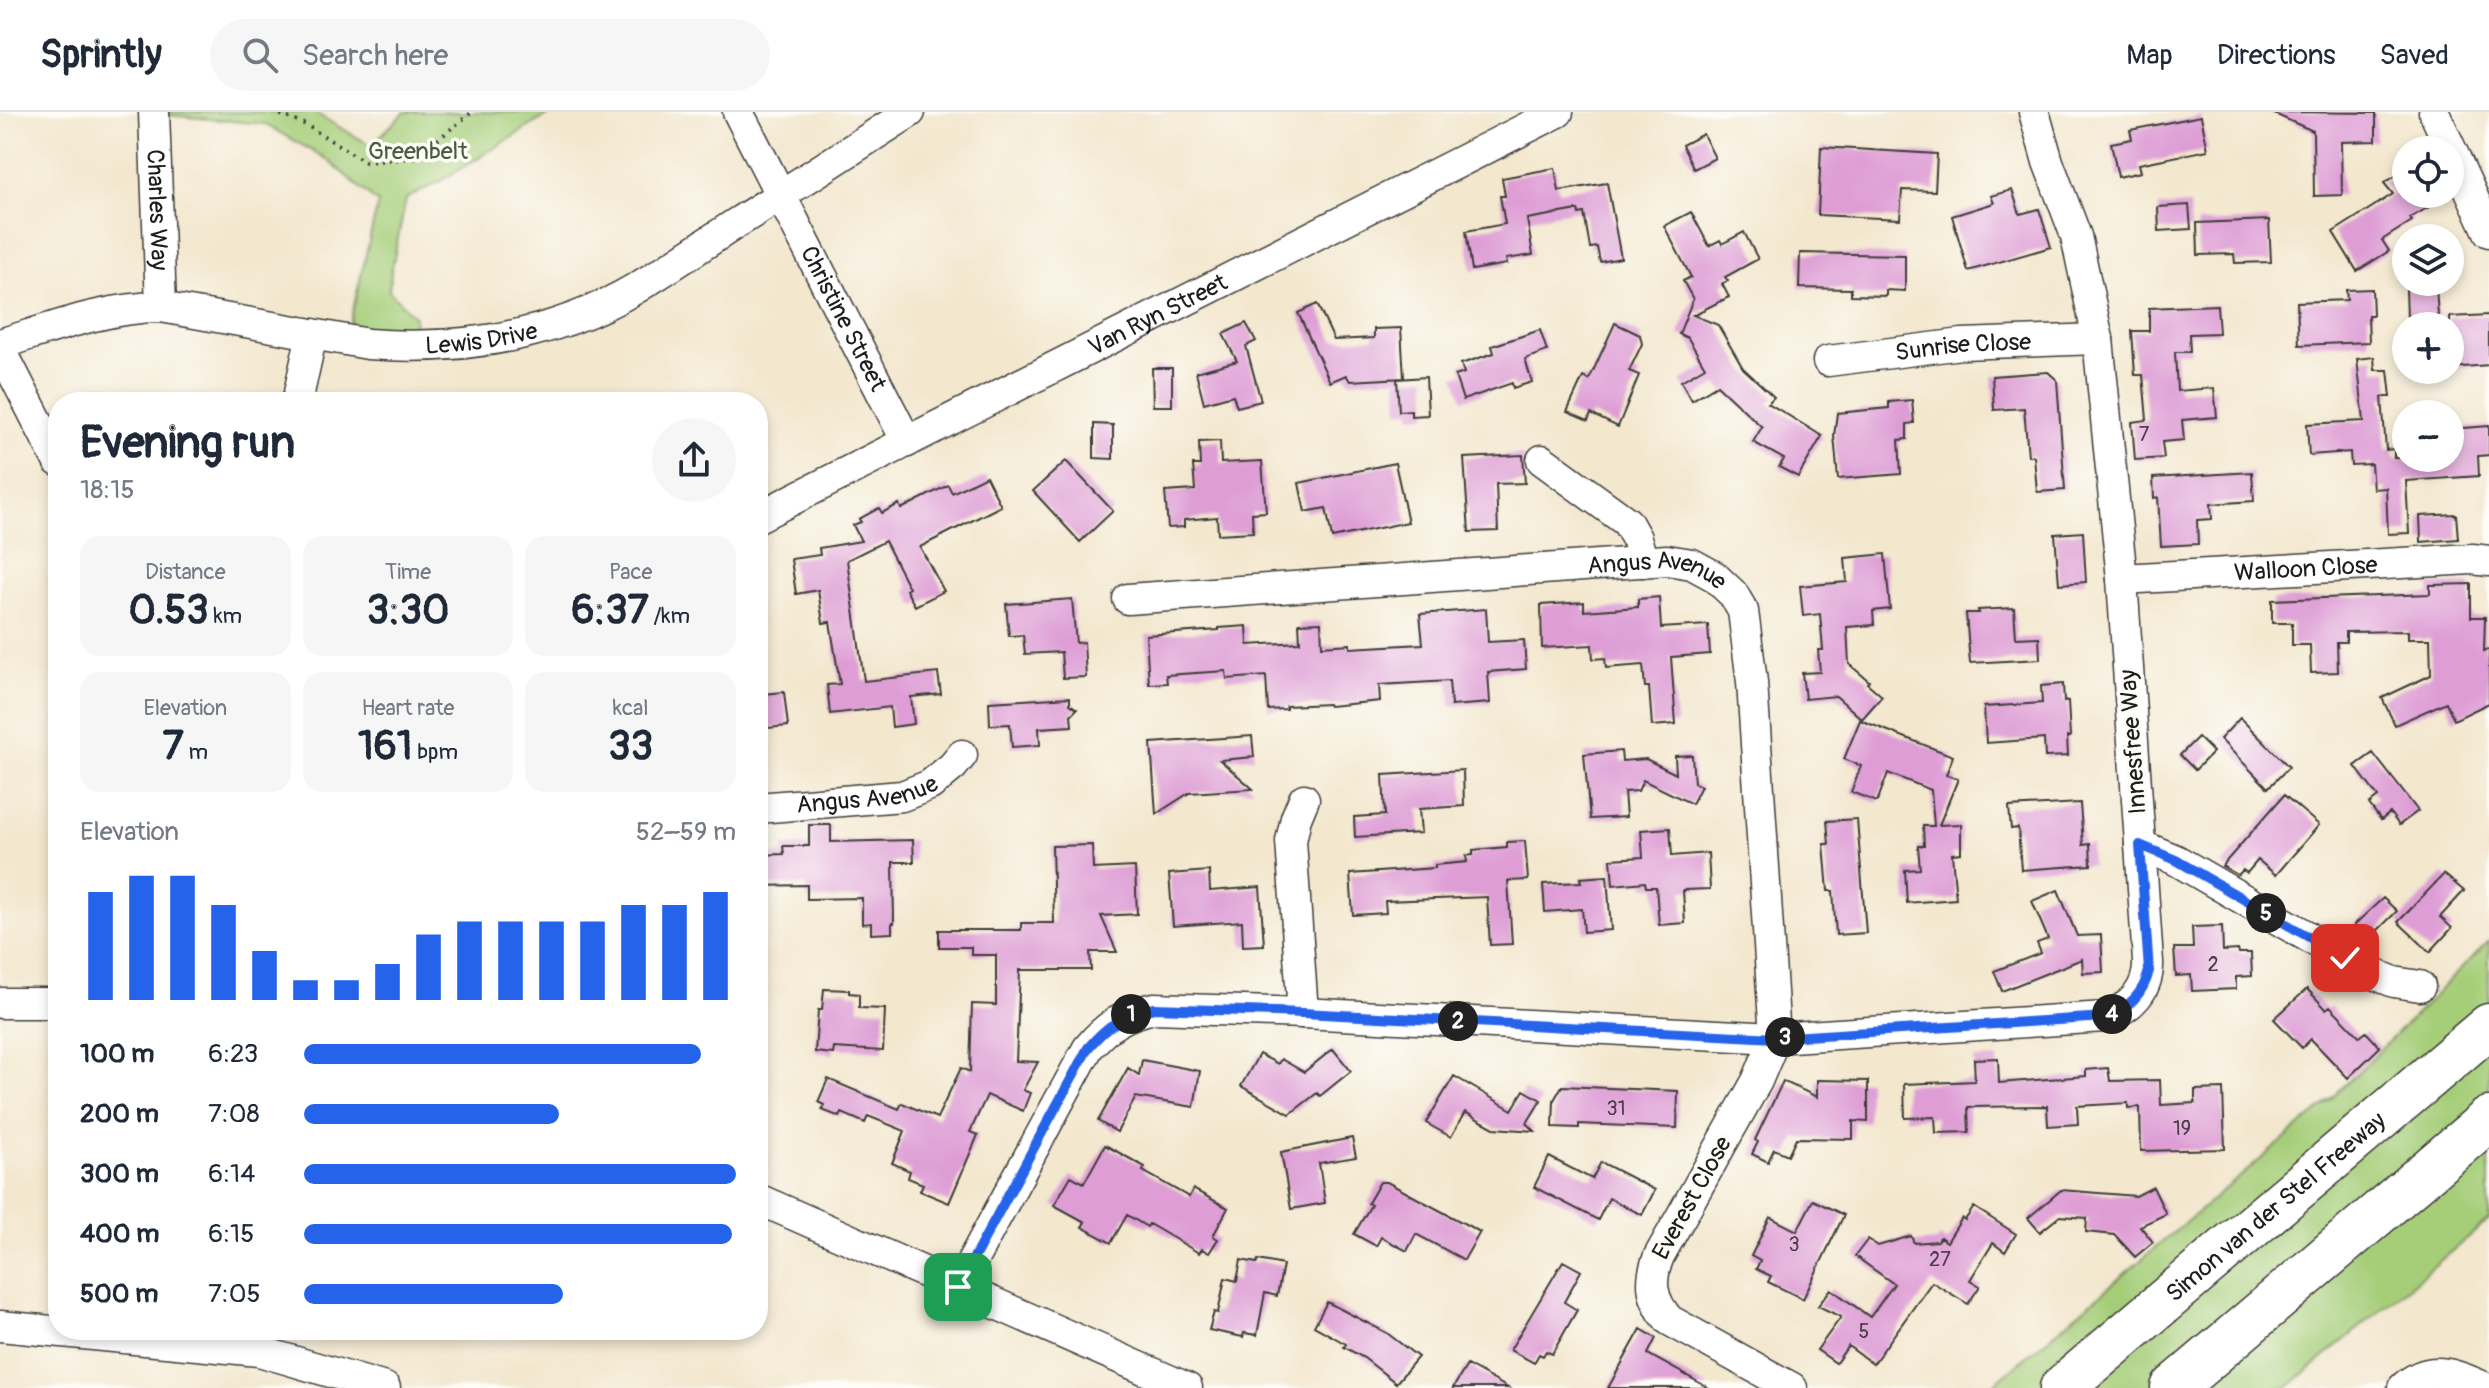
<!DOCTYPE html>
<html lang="en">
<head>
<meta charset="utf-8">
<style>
  body { margin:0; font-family:Pangolin,sans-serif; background:#f6f6f7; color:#1f2937; height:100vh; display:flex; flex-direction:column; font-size:30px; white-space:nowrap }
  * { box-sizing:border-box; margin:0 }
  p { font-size:26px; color:#747a83 }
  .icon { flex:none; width:44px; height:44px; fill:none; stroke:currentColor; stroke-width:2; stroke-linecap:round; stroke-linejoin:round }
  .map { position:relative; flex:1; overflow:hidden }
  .side { position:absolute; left:48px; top:280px; width:720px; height:948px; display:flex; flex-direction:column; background:#fff; border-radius:32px; box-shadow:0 4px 12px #0003 }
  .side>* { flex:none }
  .buttons { position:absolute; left:2392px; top:24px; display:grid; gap:16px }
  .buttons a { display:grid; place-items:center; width:72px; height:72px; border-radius:50%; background:#fff; box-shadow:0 4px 12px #0003; font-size:40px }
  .pin { position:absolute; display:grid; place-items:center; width:68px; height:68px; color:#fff; margin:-34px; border-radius:16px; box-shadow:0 4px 12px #0006 }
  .km { position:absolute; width:40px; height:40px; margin:-20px; border-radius:50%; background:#222; color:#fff; font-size:22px; line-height:40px; text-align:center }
  .round { display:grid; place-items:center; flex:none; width:84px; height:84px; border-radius:42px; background:#f6f6f7 }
  .headline { display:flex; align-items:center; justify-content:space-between; height:136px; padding:0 32px }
  h1 { font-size:44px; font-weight:800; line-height:60px }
  .figures { display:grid; grid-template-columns:repeat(3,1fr); gap:12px; height:136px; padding:8px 32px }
  .figures div { display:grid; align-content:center; border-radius:20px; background:#f6f6f7; text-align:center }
  .figures b { font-size:40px; font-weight:800 }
  .figures small { font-size:22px; font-weight:400 }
  .figures p { font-size:22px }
  .chart { height:224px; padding:16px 32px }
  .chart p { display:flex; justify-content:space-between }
  .chart svg { width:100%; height:144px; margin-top:8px; stroke:#2563eb; stroke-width:6 }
  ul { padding:0 32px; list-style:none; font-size:26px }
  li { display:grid; grid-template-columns:128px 96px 1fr; align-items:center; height:60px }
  li i { height:20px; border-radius:10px; background:#2563eb }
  header { display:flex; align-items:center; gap:48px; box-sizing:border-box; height:112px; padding:0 40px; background:#fff; border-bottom:2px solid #e0e1e3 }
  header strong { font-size:38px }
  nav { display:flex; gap:44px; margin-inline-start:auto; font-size:28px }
  .search { width:560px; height:72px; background:#f6f6f7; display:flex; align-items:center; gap:20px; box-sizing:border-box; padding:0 28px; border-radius:44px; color:#747a83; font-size:30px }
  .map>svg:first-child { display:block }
  .green { fill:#a6ce79; stroke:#61754a; stroke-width:2 }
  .building { fill:#de9ed5 }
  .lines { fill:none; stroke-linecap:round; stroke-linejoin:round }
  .minor-casing { stroke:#3c3a37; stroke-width:33 }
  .highway-casing { stroke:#3c3a37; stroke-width:47 }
  .path { stroke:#3c3a37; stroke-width:4; stroke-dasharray:2 6; stroke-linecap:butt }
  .minor { stroke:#fff; stroke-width:30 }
  .highway { stroke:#fff; stroke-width:44 }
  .route-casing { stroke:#fff; stroke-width:16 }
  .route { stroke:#2563eb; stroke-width:10 }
  .labels { text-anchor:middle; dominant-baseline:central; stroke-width:7; stroke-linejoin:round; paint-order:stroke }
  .number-label { font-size:20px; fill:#4c3c4a }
  .park-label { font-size:24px; fill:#4c5a3d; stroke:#fdfcf7 }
  .street-label { font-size:24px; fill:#1c1c1c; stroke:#fdfcf7 }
</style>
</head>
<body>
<header>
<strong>Sprintly</strong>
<div class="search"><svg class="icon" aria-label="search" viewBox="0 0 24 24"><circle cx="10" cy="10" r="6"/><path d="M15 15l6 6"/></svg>Search here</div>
<nav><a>Map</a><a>Directions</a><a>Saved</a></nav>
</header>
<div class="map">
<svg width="2489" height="1276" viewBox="0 0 2489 1276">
  <rect width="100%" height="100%" fill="#fdfcf7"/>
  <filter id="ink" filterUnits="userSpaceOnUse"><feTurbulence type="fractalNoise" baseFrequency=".0125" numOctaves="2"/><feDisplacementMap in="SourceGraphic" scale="16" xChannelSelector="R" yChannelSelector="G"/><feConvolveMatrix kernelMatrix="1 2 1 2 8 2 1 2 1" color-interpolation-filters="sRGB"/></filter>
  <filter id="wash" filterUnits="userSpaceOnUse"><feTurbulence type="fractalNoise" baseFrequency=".006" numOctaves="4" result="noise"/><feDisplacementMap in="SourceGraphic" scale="32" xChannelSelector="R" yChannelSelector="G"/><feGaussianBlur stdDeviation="1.8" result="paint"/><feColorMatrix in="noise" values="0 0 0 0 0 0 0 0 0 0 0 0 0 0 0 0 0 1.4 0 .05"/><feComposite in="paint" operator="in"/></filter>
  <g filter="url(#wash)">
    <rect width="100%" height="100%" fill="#f3e7ce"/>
    <!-- green -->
    <path class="green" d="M167,0h146l58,33 34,-33h148l-114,70 -33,17 -15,73 -2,19 26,26 -2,19 -64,-9 29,-124 -53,-45 -61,-34 -97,-9z
      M2489,829v279l-202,168h-298l335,-282z"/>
    <g id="blocks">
      <!-- building -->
      <path class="building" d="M2270,0l106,1v28l-35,1 1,53 -28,1 -1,-65z
        M2201,4l7,34 -69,14 2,8 -23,5 -7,-34 21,-4 -2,-9z
        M1703,22l12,24 -21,11 -12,-24z
        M1821,35l116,7 -2,37 -33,-1 -2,29 -82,-4z
        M1555,56l4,23 48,-8 14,75 -21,4 -3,-15 -7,1 -6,-35 -5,1 -1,-4 -51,9 6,36 -27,4 1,5 -35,6 -6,-39 39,-7 -5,-28h5l-3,-18z
        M2406,58v24h15l8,13 -19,11 2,3 -30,19 7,11 -32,20 -24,-39 60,-38 -9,-11z
        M2012,78l8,24 19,-5 12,38 -83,24 -16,-55 42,-13 -3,-7z
        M2189,93l2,24 -32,2 -1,-24z
        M1691,100l18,34 11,-6 2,4 22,-12 14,27 -33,18 3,4 -6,3 7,13 -36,18 25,10 25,43 31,29 -6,6 54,33 -24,41 -19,-10 5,-8 -31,-17 9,-15 -45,-42 -25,15 -11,-19 24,-14 -17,-29 -9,-4 14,-35 -10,-18 8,-4 -27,-51z
        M2269,108l2,42 -36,1 -1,-9 -36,1 -1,-32z
        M1800,141l105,2v36l-19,-1v6l-35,-1v-6l-52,-1z
        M2436,175l2,29 -31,1 -1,-28z
        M2372,177l1,26h-5l1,27 -70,3 -2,-43 50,-2 -1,-10z
        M1317,192l17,36 40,-2v-9l27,-1 3,50 -54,3 -4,-6 -16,7 -32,-69z
        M2217,193l2,28 -30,1 1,18h-15l2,39 37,-3 3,29 -35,3 2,20 -22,2 2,16 -29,2 -3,-38 15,-2 -4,-45h-8l-3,-44h17v-23z
        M2489,203v50l-39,3v-51z
        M1246,211l10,18 -10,5 15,55 -24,6 -4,-12 -29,8 -8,-31 41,-11 -14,-27z
        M1615,211l25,12 2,9 -13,27 10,4 -21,52 -27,-13 -3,7 -21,-9 16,-35 6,3z
        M1540,218l7,21 -22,8 7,23 -19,6 -1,-5 -49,17 -8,-24 9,-3 -3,-9 33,-11 -2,-7z
        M2374,245l1,13h13l3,27h-9l4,53 8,-1v9h56v-29l39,-3v29l-11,1 1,20 -73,5 3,52 -21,1 -2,-46 -13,1 -2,-25 -20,1 -1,-13 -41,3 -2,-31 57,-3 -7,-62z
        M1152,256h20v38h-19z
        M2048,260l9,8 8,110 -28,2 -3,-36h-6l-4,-48 -30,2 -2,-34z
        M1426,265l2,38 -17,1v-6l-12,1 -2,-32z
        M1912,288l2,23 -7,1v15l-8,1 2,34 -63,5 -4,-43 3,-23 52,-5v-6z
        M1094,312l19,1v34l-19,-1z
        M1220,329l1,22 41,-2 4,51 -14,1 1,19 -35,2 -1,-17 -33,3v7l-16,1 -3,-36 30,-2 -2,-25h7l-1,-23z
        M1523,343l2,28 -29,1 2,47 -29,1 -5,-74z
        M1066,349l47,50 -33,31 -47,-51z
        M1395,351l13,59 -76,16 -6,-30 -21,4 -6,-29z
        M2252,360l2,29 -43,3 1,15 -15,1 1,24 -37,2 -3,-49 -4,1 -1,-20z
        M986,364l15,30 -81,41 24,44 -29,15 -9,-16 3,-2 -24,-47 -38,19 17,121 74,-8 3,21 -30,3 3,27 -22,3 -2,-20 -60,7 -3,-29 13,-1 -10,-62 -7,1 -5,-33 -22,4 -5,-35 29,-4 -1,-7 42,-7 -8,-16 8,-3 -2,-3 20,-11 3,5 17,-9 2,5 47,-24 4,8z
        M2456,402l2,25 -37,3 -1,-26z
        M2083,420l3,50 -27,2 -4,-50z
        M1885,442l5,55 -17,2 1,14 -27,2 2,37 20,17 -2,2 15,13 -20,23 -26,-23 -31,3 -3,-26 18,-1 -2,-22h5l-3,-36 -17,2 -3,-30 47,-4 -2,-24z
        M2471,472v33h14l-1,34 5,-2v54l-35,17 -8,-18 -51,23 -13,-27 49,-23 -1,-36h-22v-8l-62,1v10h-9l1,30 -27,1 -1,-28h-18v-22h-20v-23l158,-6v-9z
        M1659,485l2,31 47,-3 2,29 -39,3 5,67 -24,2 -3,-39h-4l-2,-22 -37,3 -1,-10 -12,1 -1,-14 -50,3 -1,-43 43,-3v9l54,-4v-8z
        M1072,487l4,44 8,-1 2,35 -23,1 -2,-26 -36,2 -2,-19 -14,1 -3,-32z
        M2014,496l2,30 23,-1 1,22 -70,4 -4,-50h13l-1,-3z
        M1486,497l2,33 36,-2 2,29 -38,3 2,31 -39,3 -2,-25 -70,4 1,16 -51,5 -1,-2 -42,2v3l-18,1 -2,-34 -39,3 -1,-8 -60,4 1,8 -18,1 -3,-49 73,-5v-2l28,-2 1,19 52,-3 -1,-19 22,-1 1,24 28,-2v4l73,-4 -3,-30z
        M2063,572l1,18 4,-1 2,36h-3l1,19 -23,1 -1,-18 -58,4 -2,-36 58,-4 -1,-17z
        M784,580l4,34 -20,2 -1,-4 -9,1v-28h6v-3z
        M1070,585v7l7,5 -6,6 1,11 -33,2 1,17 -28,2 -2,-23 -20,1 -1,-23z
        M2240,606l49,49 -21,21 -48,-49z
        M1860,608l93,36 -7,19 12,4 -19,46 22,-1v29l-9,1 4,45 -49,4 -2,-33 15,-1 -2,-23h6l-1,-20h11l-3,-36 -43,-17 -11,29 -26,-10 10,-26 -17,-7z
        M1252,624l2,21 -34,3 33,29 -64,4 -33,21 -5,-71z
        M2198,625l15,15 -18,18 -15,-15z
        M1621,639l1,10 24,-2 30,15 -1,-18 17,-1 2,28 7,3 -9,18 -49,-24 -5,11 -14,1 2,25 -36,2 -6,-65z
        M2373,641l45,58 -19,14 -9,-12 -9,7 -12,-16 9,-7 -23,-31z
        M1463,658l1,36 -45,3 2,24 -66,4 -1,-20 31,-2 -2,-40z
        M2284,683l35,30 -43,50 -18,-15 -11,13 -4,-3 -5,5 -16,-9z
        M2080,691l3,42 7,-1 1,21 -70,5 -3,-42 -7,1 -2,-22z
        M1857,707l9,114 -30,2 -3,-44h-5l-4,-47h5l-2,-23z
        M809,713h22v17l82,-2 1,22h-21l1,61h-2v10l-21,1v-11l-9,1v-26l-55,1v-14l-49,1v-31l26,-1 -1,-8h26z
        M1670,716l2,28 36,-3 2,36 -27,1 2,33 -26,2 -3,-38h-10l-1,-5 -32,3 -2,-26 32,-2 -2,-27z
        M1525,729l3,39 -20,1 4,63 -22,1 -3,-48 -102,4 1,12 -33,2 -3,-41 85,-6v-3l32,-3 -1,-6 7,-1v-5l34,-3v-5z
        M1092,733l1,24 42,-2 2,47 -36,2 16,36h-27l1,18h-71l-4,91 22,1 -15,28 7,3 -7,18 -36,-16 -17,37 8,3 -29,68 -29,-12 3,-7 -15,-6 2,-7 -18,-8 13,-32 -37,-15 -3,7 -23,-10 -2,4 -18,-7 2,-5 -6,-3 10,-23 71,30 3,-6 35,15 24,-50 9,4 2,-68 24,1v-50h-25v-8h-32v-17h82v-7h33l-2,-77z
        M1209,759l1,20 50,-4 4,58 -21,1 -1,-25 -69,5 -4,-52z
        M2444,762l20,17 -24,26 12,11 -22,24 -32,-30z
        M1607,764l4,54 -27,2 -2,-23 -37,3 -2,-28 38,-2 -1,-4z
        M2058,778l19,46 24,-1 2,37 -20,1 -1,-14 -80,32 -8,-20 47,-18 -4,-10 11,-4 -16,-38z
        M2383,786l14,13 -29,29 -14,-15z
        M2222,814l1,25 15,-1 1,3h12l1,23 -16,1v12l-44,2 -1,-16 -15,1 -2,-28h19l-1,-21z
        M824,877l25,1v3l10,1v14l26,1 -2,42 -49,-3 -1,6 -18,-2 3,-42h4z
        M2307,877l19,20 4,-3 30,31 6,-5 14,15 -32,31 -37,-39 -9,9 -28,-29z
        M1333,937l18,22 -31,25 -3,-3 -27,21 -49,-28 18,-32 19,10 3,-5 23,13z
        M1998,946l1,25 87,-7v-6l22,-2 2,13 50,-1 1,25 34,-2v-13l28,-1 2,60 -84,2 -1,-44 -12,1v-5l-51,3 1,18 -30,2 -1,-20 -79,1 1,25 -33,1 -1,-16 -30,1 -1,-34 71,-3 -1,-22z
        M1142,948l58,11 -6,36 -58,-10 -19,35 -19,-11 30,-53 11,7z
        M1454,964l58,34 12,-20 17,10 -14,23 8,8 -41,-3 -29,-16 -14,25 -25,-14z
        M1817,968l51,1v41l-15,-1v18l-57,-1 -8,17 -14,-6 -6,13 -16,-8 6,-12 -3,-2 28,-59 34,16z
        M1562,974l116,5 -1,37 -98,-4v4l-26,-1 1,-27z
        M1352,1026l4,19 -37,6 6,40 -34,6 -10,-57z
        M1105,1033l40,22 -2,4 46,26 4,-8 35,19 -15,28 5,3 -9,14 -7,-4 -3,4 -50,-29 -2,3 -20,-12 -16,28 -29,-16 3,-5 -31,-17 17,-29 13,7z
        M1549,1045l43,22 9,-17 54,28 -13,25 -33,-17 -11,22 -64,-33z
        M1380,1070h7l93,50 -16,28 -48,-26 -9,17 -26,-14 -5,9 -22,-12 17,-29 -3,-2z
        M2153,1075l13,27 -26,12 13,16 -18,15 -20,-22 -29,-3 1,-14 -27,-2 -20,16 -12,-14 33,-28 75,6z
        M1813,1088l31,15 -41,84 -35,-17 3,-6 -15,-7 4,-8 -9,-5 19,-39 27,14z
        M1974,1095l42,27 -11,18 -12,-9 -23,37 10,6 -12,18 -36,-22 -59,82 -25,-18 -12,17 -19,-13 24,-33 -23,-11 13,-17 39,28 24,-33 -39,-28 13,-17 10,7 33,-10 3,7 23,-2 3,-4 7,5 15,-24 3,2z
        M1241,1148l16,3 1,-3 25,5 -6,31 -12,-3 -8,42 -13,-2 -1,4 -34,-7 5,-18 4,1 7,-35 12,3z
        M1563,1149l18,10 -17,31 13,8 -25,44 -6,-3 -3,5 -4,-2 -5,9 -24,-13z
        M1327,1190l60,31 31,24 -22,26 -32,-25 -20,-11 2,-3 -32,-18z
        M1641,1217l15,9 -8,16 61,34h-101z
        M1467,1253l41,23h-55z"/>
    </g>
  </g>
  <g filter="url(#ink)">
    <use href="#blocks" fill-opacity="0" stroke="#3c3a37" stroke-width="2"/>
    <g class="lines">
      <!-- minor casing -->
      <g class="minor-casing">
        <g id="minor">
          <path id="s1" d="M154,0l7,195"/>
          <path id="s2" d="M738,0l169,330"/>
          <path d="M2434,0l55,120"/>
          <path id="s3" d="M0,232c52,-16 107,-37 161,-37l207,37c95,7 188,-8 270,-57 33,-20 65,-42 97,-63 59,-37 117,-75 175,-112"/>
          <path d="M0,236l58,113"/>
          <path id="s4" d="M1828,249l134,-17 136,-5"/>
          <path d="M297,290l15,-68"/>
          <path d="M1542,348l85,62 9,16 7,24"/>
          <path id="s5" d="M758,405l800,-405"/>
          <path id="s6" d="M2122,467l350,-20 17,2"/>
          <path id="s7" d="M1128,487l539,-39 25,4 22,12 19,18 10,17 9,71 23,356 -18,43 -98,175c-10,25 -8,43 10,64l123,68"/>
          <path id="s8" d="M758,696l144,-12 28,-11 23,-19 9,-11"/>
          <path d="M2140,733l36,15 191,111 27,11 26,4"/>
          <path d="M0,891h58"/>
          <path d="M1303,901l-12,-172 5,-23 8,-19"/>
          <path d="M758,1087l429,189"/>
          <path d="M958,1175l130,-239c19,-23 37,-34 66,-40l149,5 472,25 330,-21c25,-8 44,-27 43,-55l-26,-383 -24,-240 -22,-103 -28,-74 -14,-50"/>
          <path d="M0,1214l259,25 126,37"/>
          <path d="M2403,1276c27,-26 53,-13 83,0"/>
        </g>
      </g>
      <!-- highway casing -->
      <g class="highway-casing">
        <g id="highway">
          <path id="s9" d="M2062,1276l427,-362"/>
          <path d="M2173,1276l316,-269"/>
        </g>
      </g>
      <!-- path -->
      <path class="path" d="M273,0l33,13 60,37 49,-4 57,-46"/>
      <!-- minor -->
      <use href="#minor" class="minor"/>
      <!-- highway -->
      <use href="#highway" class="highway"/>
    </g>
  </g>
  <g class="lines" filter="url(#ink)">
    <!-- route casing -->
    <g class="route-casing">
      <path id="route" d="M958,1175l130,-239c19,-23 37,-34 66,-40l149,5 472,25 330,-21c23,-8 38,-22 44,-46l-9,-126 36,15 169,98"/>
    </g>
    <!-- route -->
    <use href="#route" class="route"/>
  </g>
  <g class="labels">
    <!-- number labels -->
    <g class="number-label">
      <text x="2144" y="322">7</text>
      <text x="2213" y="852">2</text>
      <text x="1616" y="996">31</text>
      <text x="2182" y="1016">19</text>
      <text x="1794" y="1132">3</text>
      <text x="1940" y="1147">27</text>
      <text x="1864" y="1219">5</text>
    </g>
    <!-- park labels -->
    <g class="park-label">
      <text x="418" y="39">Greenbelt</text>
    </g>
    <!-- street labels -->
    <g class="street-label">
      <text stroke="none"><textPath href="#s1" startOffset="98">Charles Way</textPath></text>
      <text stroke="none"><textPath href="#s5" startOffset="448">Van Ryn Street</textPath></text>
      <text stroke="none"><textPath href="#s2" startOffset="232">Christine Street</textPath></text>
      <text stroke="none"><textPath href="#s3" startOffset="490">Lewis Drive</textPath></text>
      <text stroke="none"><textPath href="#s4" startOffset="136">Sunrise Close</textPath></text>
      <text stroke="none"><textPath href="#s6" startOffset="184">Walloon Close</textPath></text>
      <text stroke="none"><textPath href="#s7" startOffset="532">Angus Avenue</textPath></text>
      <text transform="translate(2133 630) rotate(-94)">Innesfree Way</text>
      <text stroke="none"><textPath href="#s8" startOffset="110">Angus Avenue</textPath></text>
      <text transform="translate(1692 1086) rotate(-61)">Everest Close</text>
      <text stroke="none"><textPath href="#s9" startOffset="280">Simon van der Stel Freeway</textPath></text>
    </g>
  </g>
</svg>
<div class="buttons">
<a><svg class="icon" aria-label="locate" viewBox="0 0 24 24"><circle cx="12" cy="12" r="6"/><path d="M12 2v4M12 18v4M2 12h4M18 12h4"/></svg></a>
<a><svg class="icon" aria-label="layers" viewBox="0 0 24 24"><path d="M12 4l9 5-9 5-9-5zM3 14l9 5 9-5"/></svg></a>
<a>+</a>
<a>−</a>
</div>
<div class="pin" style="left:958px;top:1175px;background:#1e9e55"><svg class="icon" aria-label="arrive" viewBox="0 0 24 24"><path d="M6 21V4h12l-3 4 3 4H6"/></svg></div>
<div class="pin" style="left:2345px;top:846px;background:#d93025"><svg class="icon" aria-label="check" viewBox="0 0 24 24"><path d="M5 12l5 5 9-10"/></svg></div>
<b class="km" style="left:1131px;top:902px">1</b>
<b class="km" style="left:1458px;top:909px">2</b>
<b class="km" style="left:1785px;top:925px">3</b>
<b class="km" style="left:2112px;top:902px">4</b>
<b class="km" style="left:2266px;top:801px">5</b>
<section class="side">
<div class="headline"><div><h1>Evening run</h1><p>18:15</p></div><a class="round"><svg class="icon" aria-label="share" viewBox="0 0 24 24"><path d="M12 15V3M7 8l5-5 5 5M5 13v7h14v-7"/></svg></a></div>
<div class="figures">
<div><p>Distance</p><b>0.53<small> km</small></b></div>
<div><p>Time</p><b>3:30</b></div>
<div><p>Pace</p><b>6:37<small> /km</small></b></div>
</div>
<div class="figures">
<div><p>Elevation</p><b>7<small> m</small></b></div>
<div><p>Heart rate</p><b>161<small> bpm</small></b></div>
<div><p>kcal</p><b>33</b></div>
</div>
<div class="chart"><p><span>Elevation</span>52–59 m</p>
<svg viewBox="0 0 160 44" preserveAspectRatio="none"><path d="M5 44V11M15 44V6M25 44V6M35 44V15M45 44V29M55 44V38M65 44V38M75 44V33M85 44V24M95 44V20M105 44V20M115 44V20M125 44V20M135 44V15M145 44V15M155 44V11"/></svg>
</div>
<ul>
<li><b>100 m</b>6:23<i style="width:92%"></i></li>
<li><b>200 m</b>7:08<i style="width:59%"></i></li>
<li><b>300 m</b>6:14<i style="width:100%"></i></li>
<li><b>400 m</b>6:15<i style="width:99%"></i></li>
<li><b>500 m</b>7:05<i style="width:60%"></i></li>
</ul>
</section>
</div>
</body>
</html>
